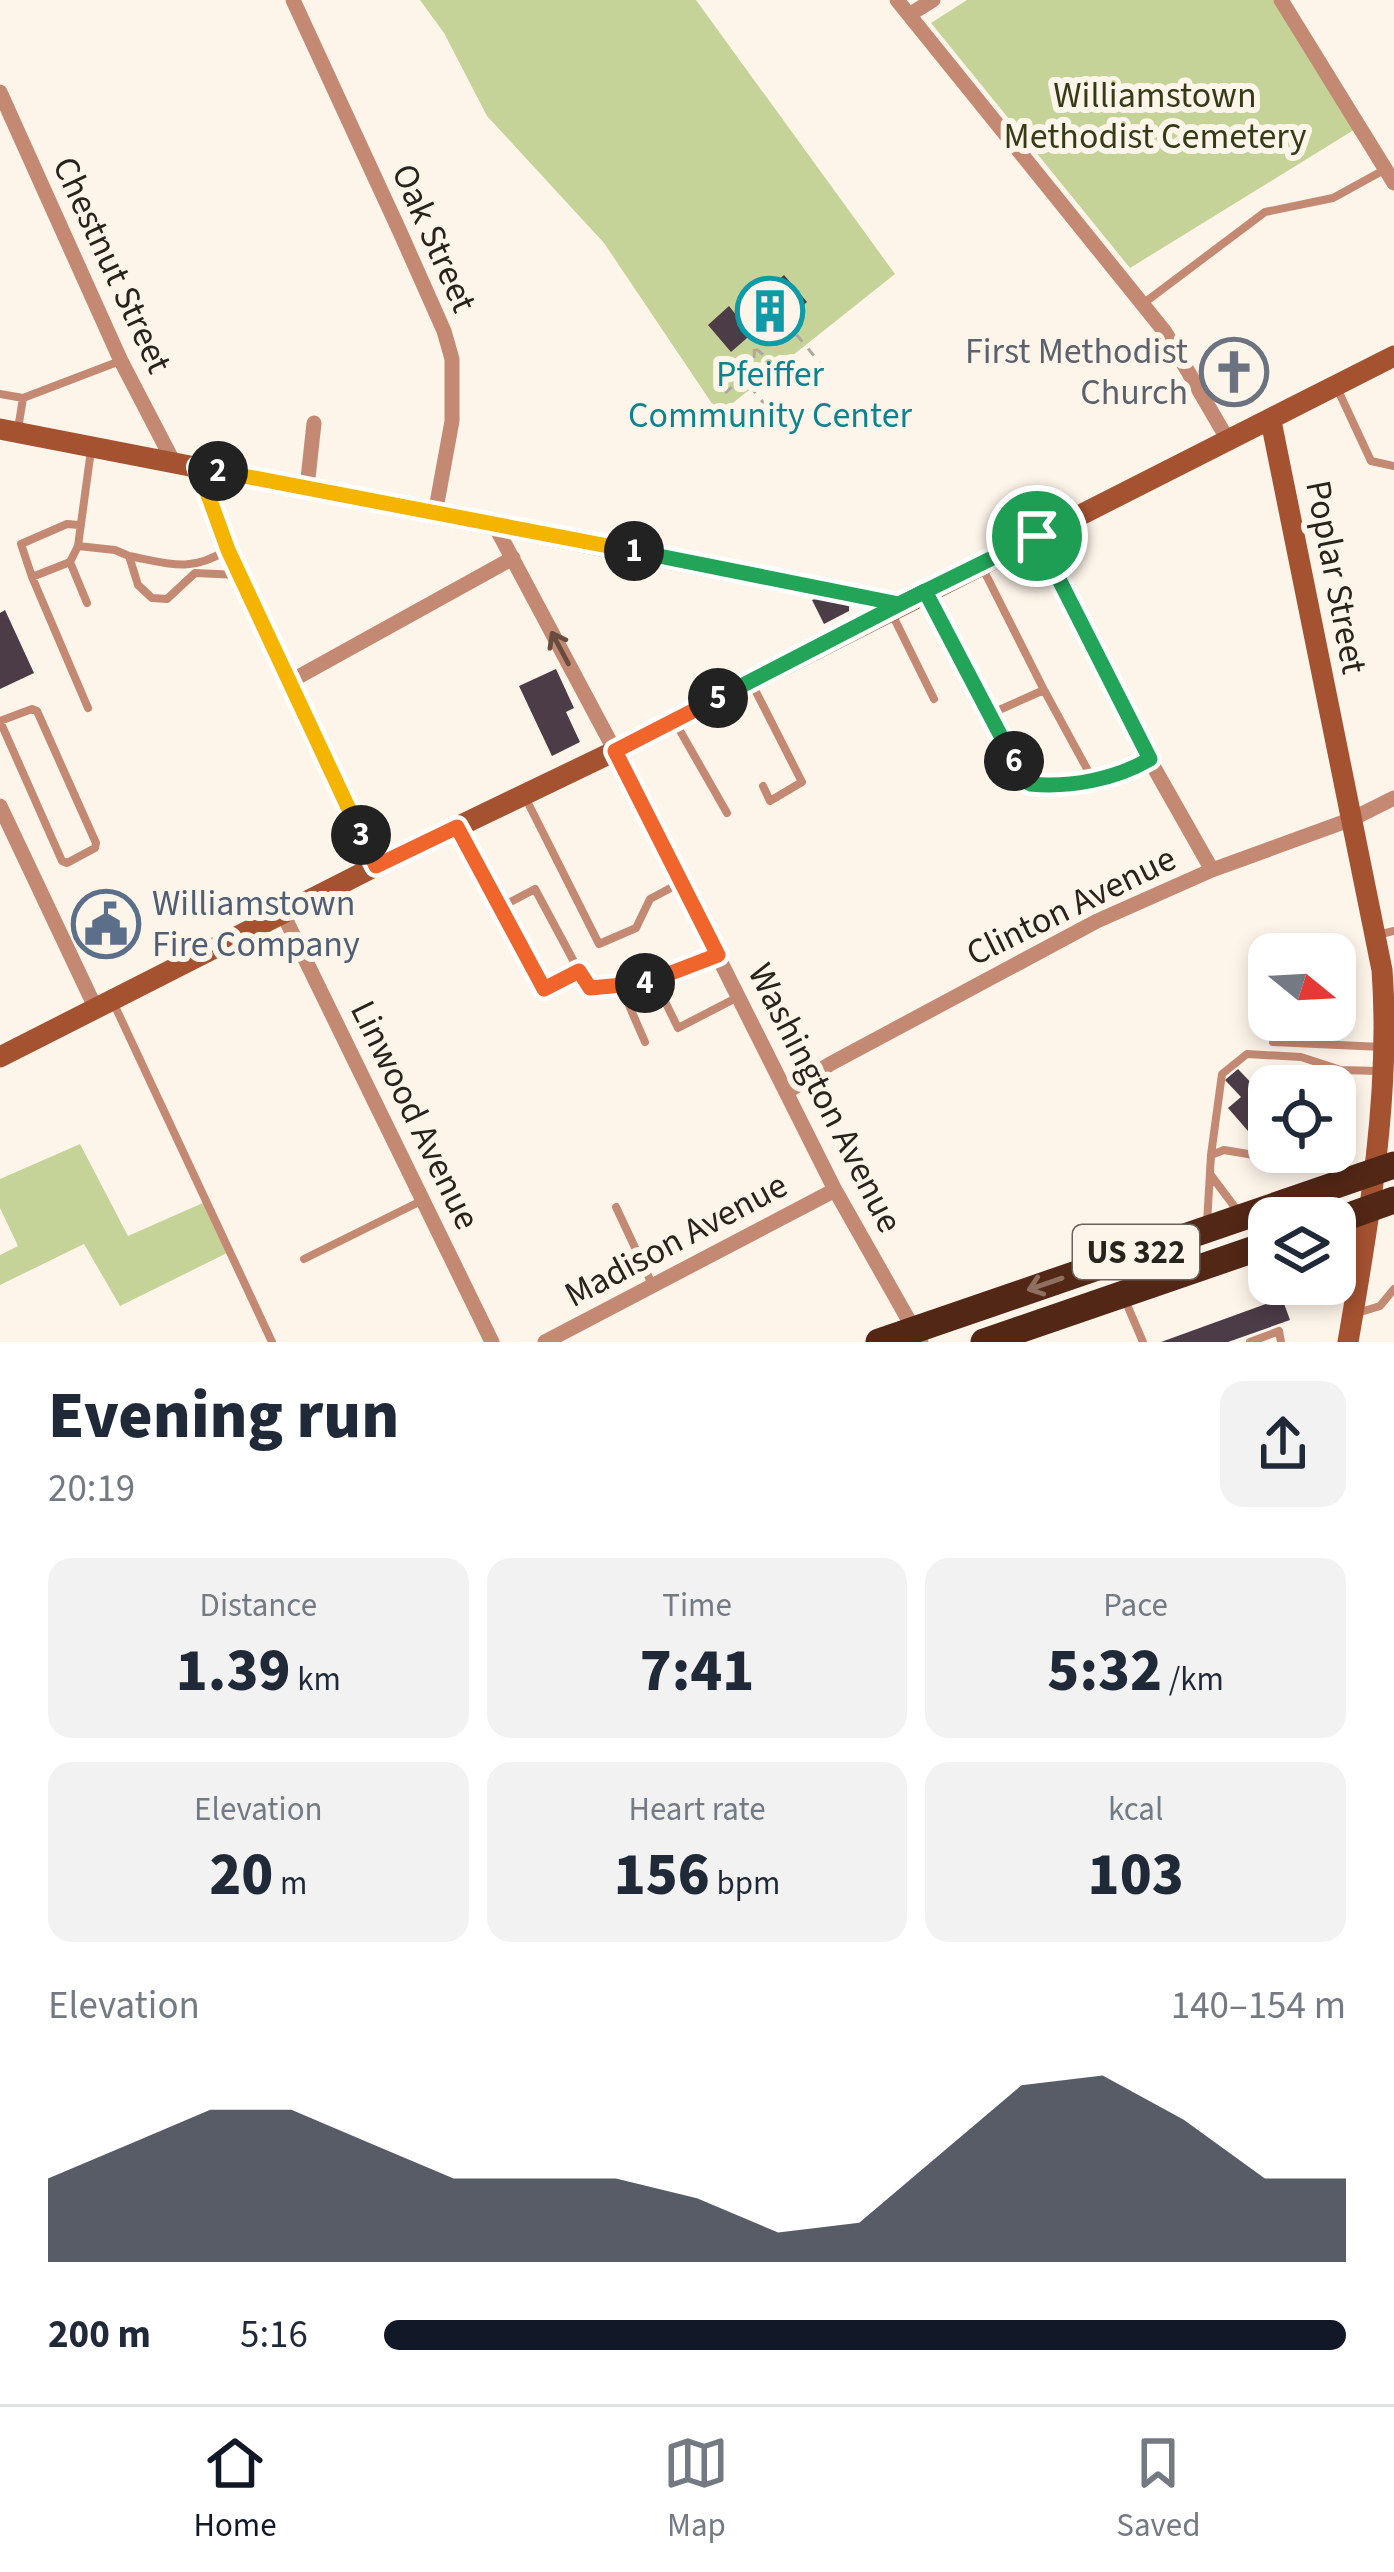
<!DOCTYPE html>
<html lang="en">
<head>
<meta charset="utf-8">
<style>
  body { margin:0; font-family:"Source Sans 3",sans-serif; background:#f2f2f3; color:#1f2937; height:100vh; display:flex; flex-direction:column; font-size:45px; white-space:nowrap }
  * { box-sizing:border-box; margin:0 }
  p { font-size:39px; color:#747a83 }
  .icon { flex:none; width:66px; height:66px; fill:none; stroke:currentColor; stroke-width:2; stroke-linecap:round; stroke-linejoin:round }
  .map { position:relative; height:1342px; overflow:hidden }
  .panel { display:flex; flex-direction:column; background:#fff; flex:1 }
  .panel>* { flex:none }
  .needle { width:78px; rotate:108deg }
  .tools { position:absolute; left:1248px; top:933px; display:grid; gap:24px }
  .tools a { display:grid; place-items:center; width:108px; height:108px; border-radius:24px; background:#fff; box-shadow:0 6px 18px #0003; font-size:60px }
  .pin { position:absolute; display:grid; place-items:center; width:102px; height:102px; color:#fff; margin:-51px; border:6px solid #fff; border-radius:50%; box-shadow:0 3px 12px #0007 }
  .km { position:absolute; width:60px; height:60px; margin:-30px; border-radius:50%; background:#222; color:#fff; font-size:33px; line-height:60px; text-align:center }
  .round { display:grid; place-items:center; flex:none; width:126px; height:126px; border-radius:24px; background:#f2f2f3 }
  .summary { display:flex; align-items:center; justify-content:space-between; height:204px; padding:0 48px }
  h1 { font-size:66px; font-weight:800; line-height:90px }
  .stats { display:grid; grid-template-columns:repeat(3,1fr); gap:18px; height:204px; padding:12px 48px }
  .stats div { display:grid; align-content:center; border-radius:24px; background:#f2f2f3; text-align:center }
  .stats b { font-size:60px; font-weight:800 }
  .stats small { font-size:33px; font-weight:400 }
  .stats p { font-size:33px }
  .chart { height:336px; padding:24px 48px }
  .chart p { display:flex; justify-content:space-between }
  .chart svg { width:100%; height:216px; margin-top:12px; fill:#111827; opacity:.7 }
  ul { padding:0 48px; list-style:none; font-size:39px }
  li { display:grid; grid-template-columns:192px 144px 1fr; align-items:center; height:90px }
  li i { height:30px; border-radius:15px; background:#111827 }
  .menu { display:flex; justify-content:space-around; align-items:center; height:168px; border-top:3px solid #e0e1e3; background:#fff; font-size:33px; color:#747a83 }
  .menu a { display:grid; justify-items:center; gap:6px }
  .menu .current { color:#111827 }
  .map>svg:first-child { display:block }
  .green { fill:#c6d398 }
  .building { fill:#4c3c47 }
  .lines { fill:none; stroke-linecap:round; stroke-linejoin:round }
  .path { stroke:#afa79e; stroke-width:3; stroke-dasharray:9 9; stroke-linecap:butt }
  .lane { stroke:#c48973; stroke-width:8 }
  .street { stroke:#c48973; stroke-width:15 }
  .secondary { stroke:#a55231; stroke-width:21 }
  .highway { stroke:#522716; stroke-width:27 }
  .oneway { stroke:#674c3f }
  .oneway2 { stroke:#8e6f60 }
  .split-1-casing { stroke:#fff; stroke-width:24 }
  .split-2-casing { stroke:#fff; stroke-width:24 }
  .split-3-casing { stroke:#fff; stroke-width:24 }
  .split-4-casing { stroke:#fff; stroke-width:24 }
  .split-5-casing { stroke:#fff; stroke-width:24 }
  .split-6-casing { stroke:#fff; stroke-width:24 }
  .split-7-casing { stroke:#fff; stroke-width:24 }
  .split-1 { stroke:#22a559; stroke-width:15 }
  .split-2 { stroke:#f5b400; stroke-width:15 }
  .split-3 { stroke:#f5b400; stroke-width:15 }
  .split-4 { stroke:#f0652b; stroke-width:15 }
  .split-5 { stroke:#f0652b; stroke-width:15 }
  .split-6 { stroke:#22a559; stroke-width:15 }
  .split-7 { stroke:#22a559; stroke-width:15 }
  .labels { text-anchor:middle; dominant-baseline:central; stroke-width:12; stroke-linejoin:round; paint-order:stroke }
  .shield { fill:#fef5ea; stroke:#69625a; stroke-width:3 }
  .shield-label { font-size:33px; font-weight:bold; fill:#29231d }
  .park-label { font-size:36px; fill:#353b16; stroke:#fef5ea }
  .street-label { font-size:36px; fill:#29231d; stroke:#fef5ea }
  .worship-label { font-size:36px; fill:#5b616d; stroke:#fef5ea; text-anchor:end }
  .culture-label { font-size:36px; fill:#0d838f; stroke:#fef5ea }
  .service-label { font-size:36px; fill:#4e5e75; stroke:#fef5ea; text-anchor:start }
</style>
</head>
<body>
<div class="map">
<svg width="1394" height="1342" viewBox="0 0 1394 1342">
  <rect width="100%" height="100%" fill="#fef5ea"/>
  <!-- green -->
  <path class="green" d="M420,0h276l199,274 -176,140 -115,-171 -117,-127 -43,-83z
    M967,0h310l80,128 -227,140 -199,-245z
    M80,1144l48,92 77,-34 24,50 -109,54 -36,-62 -84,41v-30l18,-9 -18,-38v-29z"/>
  <!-- building -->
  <path class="building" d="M784,275l23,27 -43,39 -9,-10 -24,21 -23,-27 21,-19 8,10z
    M821,597l28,5v9l-25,13 -12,-24z
    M5,610l29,63 -34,16v-76z
    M556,669l18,39 -8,4 14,30 -28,14 -33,-70z
    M1238,1069l18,19 21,-19 16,17h-24v34l-6,5 -4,-5 -11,11 -20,-23 13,-11 -16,-17z
    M1282,1298l8,22 -62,22h-67z"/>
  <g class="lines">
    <!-- path -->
    <path class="path" d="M785,321l35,42
      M755,331l-2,59 13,16
      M756,349l41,32
      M725,393l27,-23"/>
    <!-- lane -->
    <path class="lane" d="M1144,303l121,-91 68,-14 51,-28
      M1337,388l34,73 23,5
      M0,394l23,4
      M18,429l5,-31 97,-37
      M91,450l-13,96 37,4 14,6 9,29 14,13 15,1 28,-26 44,2
      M78,546l-8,16 17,41
      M129,556c41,8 61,17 98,-6
      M70,562l-38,15 56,131
      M32,577l-11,-33 46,-20 12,1
      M928,598l62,116 54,-24 -61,-121
      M893,616l41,83
      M751,682l51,100 -32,19 -7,-15
      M1044,690l48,88
      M32,709l5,2 59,132 -1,5 -28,15 -5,-2 -62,-140z
      M990,714l15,35 25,36c40,3 86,-6 121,-26
      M675,722l52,91
      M525,797l74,147 37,-16 14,-29 30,-16
      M457,829l87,160 35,-18 -44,-82 -36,19
      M1377,935l17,-4
      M579,971l11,18 31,-2 24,55
      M655,981l63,-26
      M621,987l34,-6 23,47 60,-31
      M113,1002l159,340
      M1273,1042l109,5
      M1335,1092l6,-22 38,1
      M1211,1155l11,-81 25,-20 54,3 40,13
      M1210,1174l27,36
      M616,1207l36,77
      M1207,1223l4,-68 13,-5 36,6 9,-7
      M304,1259l117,-58
      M1125,1300l18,42
      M1354,1314l26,-8 14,-17
      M1250,1342l29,-11 2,11"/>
    <!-- street -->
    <path class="street" d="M293,0l107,232 44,99 8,28v62l-17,93
      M897,0l268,332 63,108
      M1281,0l113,183
      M909,15l24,-15
      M0,92l121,269 52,100
      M198,467l30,83 148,316
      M307,488l7,-65
      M494,524l121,227 220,439 86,152
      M1037,536l94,191 81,143
      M289,682l224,-124
      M0,806l96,203
      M283,914l209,428
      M787,1092l43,-28 267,-143 115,-51 140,-51 42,-21
      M545,1342l290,-152"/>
    <!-- secondary -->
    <path class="secondary" d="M1271,421l111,549c9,123 -13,251 -34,372
      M0,429l899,175
      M0,1057l376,-191 239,-115 779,-395"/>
    <!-- highway -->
    <path class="highway" d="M1335,1221l59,-21
      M879,1342l515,-177
      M984,1342l285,-98"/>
  </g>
  <!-- one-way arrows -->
  <defs><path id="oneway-shaft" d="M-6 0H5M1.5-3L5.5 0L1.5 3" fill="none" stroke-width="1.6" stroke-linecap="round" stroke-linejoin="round" transform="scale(3)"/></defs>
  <use class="oneway" href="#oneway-shaft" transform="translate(560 648) rotate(-118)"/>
  <use class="oneway2" href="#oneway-shaft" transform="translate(1045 1284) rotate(161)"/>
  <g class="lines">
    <!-- split-1 casing -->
    <g class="split-1-casing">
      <path id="split-1" d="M634,551l265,53 138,-68"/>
    </g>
    <!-- split-2 casing -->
    <g class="split-2-casing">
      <path id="split-2" d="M218,471l416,80"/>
    </g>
    <!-- split-3 casing -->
    <g class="split-3-casing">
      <path id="split-3" d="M218,471l-20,-4 30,83 133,285"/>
    </g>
    <!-- split-4 casing -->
    <g class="split-4-casing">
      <path id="split-4" d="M361,835l15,31 81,-39 87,162 35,-18 11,17 55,-5"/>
    </g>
    <!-- split-5 casing -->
    <g class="split-5-casing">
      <path id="split-5" d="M645,983l73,-28 -103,-204 103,-53"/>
    </g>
    <!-- split-6 casing -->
    <g class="split-6-casing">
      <path id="split-6" d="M718,698l207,-107 89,170"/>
    </g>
    <!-- split-7 casing -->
    <g class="split-7-casing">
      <path id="split-7" d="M1014,761l16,23c40,4 86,-5 120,-25l-113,-223"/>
    </g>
    <!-- split-1 -->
    <use href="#split-1" class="split-1"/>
    <!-- split-2 -->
    <use href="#split-2" class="split-2"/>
    <!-- split-3 -->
    <use href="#split-3" class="split-3"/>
    <!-- split-4 -->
    <use href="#split-4" class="split-4"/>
    <!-- split-5 -->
    <use href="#split-5" class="split-5"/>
    <!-- split-6 -->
    <use href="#split-6" class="split-6"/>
    <!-- split-7 -->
    <use href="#split-7" class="split-7"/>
  </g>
  <!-- icons -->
  <defs>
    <g id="building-ring" transform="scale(3.45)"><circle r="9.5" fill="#fef5ea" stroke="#0f9aa8" stroke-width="1.5"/><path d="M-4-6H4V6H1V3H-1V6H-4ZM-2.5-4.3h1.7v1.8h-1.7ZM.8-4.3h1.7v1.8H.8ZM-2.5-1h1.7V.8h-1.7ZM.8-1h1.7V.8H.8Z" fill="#0f9aa8"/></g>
    <g id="church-ring" transform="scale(3.45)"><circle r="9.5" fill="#fef5ea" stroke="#6b7280" stroke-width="1.5"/><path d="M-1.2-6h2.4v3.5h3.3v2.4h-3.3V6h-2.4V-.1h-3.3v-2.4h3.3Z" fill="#6b7280"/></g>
    <g id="civic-ring" transform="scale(3.45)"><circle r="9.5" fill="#fef5ea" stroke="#5c6f8a" stroke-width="1.5"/><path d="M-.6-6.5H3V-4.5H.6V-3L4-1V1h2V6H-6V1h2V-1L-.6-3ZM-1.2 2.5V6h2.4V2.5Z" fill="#5c6f8a"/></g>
  </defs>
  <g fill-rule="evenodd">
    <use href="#building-ring" x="770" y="311"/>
    <use href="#church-ring" x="1234" y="372"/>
    <use href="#civic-ring" x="106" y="924"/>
  </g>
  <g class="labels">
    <!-- shield labels -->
    <rect class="shield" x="1073" y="1225" width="126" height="54" rx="9"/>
    <g class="shield-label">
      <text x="1136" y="1252">US 322</text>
    </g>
    <!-- park labels -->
    <g class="park-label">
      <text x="1155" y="95">Williamstown<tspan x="1155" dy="41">Methodist Cemetery</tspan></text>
    </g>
    <!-- street labels -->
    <g class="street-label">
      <text transform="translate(434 238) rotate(66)">Oak Street</text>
      <text transform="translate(112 265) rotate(65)">Chestnut Street</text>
      <text transform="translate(1336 577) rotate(79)">Poplar Street</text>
      <text transform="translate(1071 906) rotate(-26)">Clinton Avenue</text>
      <text transform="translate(825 1098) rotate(63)">Washington Avenue</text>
      <text transform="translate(415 1115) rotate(64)">Linwood Avenue</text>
      <text transform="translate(676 1240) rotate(-28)">Madison Avenue</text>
    </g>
    <!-- worship labels -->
    <g class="worship-label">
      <text x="1188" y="351">First Methodist<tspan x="1188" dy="41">Church</tspan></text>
    </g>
    <!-- culture labels -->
    <g class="culture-label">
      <text x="770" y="374">Pfeiffer<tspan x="770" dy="41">Community Center</tspan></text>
    </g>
    <!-- service labels -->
    <g class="service-label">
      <text x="152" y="903">Williamstown<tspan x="152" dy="41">Fire Company</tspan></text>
    </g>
  </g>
</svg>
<div class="tools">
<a><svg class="needle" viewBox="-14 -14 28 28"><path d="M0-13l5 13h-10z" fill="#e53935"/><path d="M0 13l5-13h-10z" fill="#747a83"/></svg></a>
<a><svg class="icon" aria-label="locate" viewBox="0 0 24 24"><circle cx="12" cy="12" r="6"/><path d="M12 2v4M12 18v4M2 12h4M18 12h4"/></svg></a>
<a><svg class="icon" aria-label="layers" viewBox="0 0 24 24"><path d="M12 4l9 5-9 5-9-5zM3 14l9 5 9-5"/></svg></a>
</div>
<div class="pin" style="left:1037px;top:536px;background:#1e9e55"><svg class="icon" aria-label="arrive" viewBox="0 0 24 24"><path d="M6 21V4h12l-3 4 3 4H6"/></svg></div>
<b class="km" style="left:634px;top:551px">1</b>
<b class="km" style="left:218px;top:471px">2</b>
<b class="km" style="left:361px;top:835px">3</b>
<b class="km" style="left:645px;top:983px">4</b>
<b class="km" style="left:718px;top:698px">5</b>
<b class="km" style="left:1014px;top:761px">6</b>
</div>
<section class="panel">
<div class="summary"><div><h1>Evening run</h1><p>20:19</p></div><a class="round"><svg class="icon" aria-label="share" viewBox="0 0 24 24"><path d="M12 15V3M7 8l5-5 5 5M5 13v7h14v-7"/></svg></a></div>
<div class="stats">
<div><p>Distance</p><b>1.39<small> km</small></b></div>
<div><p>Time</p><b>7:41</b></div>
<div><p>Pace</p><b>5:32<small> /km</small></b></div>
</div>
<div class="stats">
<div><p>Elevation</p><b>20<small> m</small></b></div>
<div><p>Heart rate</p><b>156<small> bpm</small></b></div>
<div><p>kcal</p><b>103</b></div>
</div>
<div class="chart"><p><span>Elevation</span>140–154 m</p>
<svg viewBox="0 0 160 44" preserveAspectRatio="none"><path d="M0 44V27L10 20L20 13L30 13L40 20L50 27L60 27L70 27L80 31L90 38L100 36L110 22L120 8L130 6L140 15L150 27L160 27V44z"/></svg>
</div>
<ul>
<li><b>200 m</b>5:16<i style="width:100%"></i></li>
</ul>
</section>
<nav class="menu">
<a class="current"><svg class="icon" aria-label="home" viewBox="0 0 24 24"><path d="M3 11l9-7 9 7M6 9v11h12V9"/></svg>Home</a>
<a><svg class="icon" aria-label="map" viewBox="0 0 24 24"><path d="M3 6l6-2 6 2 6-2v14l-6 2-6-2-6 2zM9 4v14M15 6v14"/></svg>Map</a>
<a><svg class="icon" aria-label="saved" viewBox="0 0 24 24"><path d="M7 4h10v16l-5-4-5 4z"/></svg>Saved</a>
</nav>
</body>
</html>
